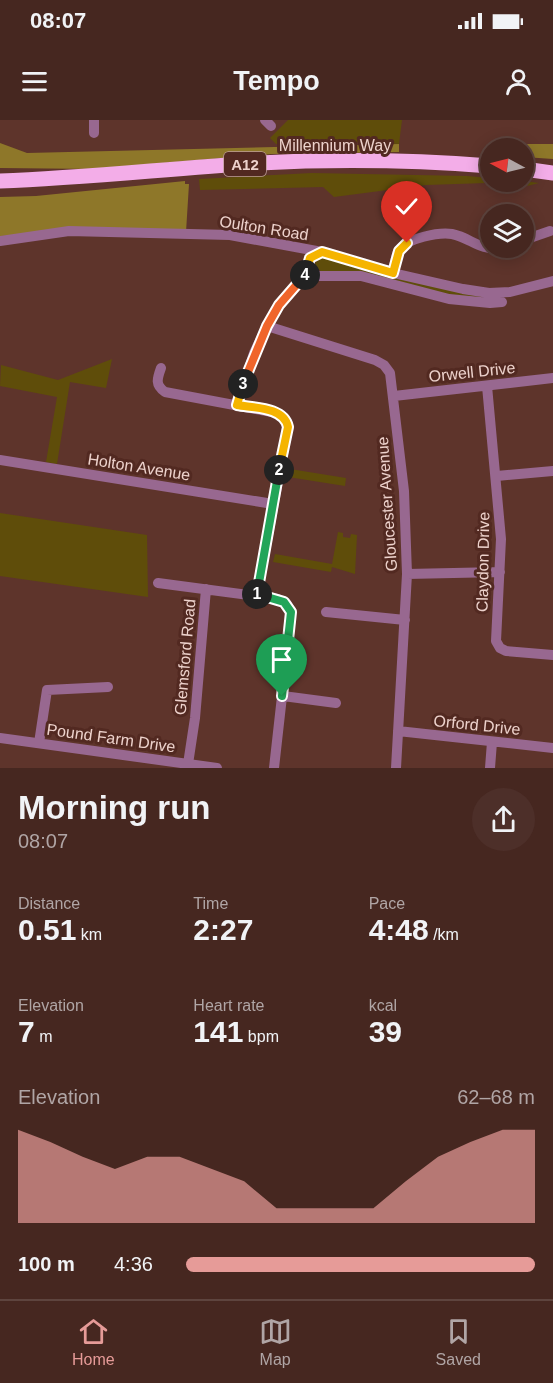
<!DOCTYPE html>
<html lang="en">
<head>
<meta charset="utf-8">
<style>
  body { margin:0; font-family:Helvetica,sans-serif; background:#4d2f29; color:#f1f3f6; height:100vh; display:flex; flex-direction:column; font-size:22px; white-space:nowrap }
  * { box-sizing:border-box; margin:0 }
  p { font-size:20px; color:#b0a5a5 }
  .icon { flex:none; width:33px; height:33px; fill:none; stroke:currentColor; stroke-width:2; stroke-linecap:round; stroke-linejoin:round }
  .map { position:relative; height:648px; overflow:hidden }
  .side { display:flex; flex-direction:column; background:#462720; flex:1 }
  .side>* { flex:none }
  .needle { width:39px; rotate:277deg }
  .controls { position:absolute; left:480px; top:18px; display:grid; gap:12px }
  .controls a { display:grid; place-items:center; width:54px; height:54px; border-radius:50%; background:#462720; box-shadow:0 3px 15px #0003,0 0 0 2px #5e443e; font-size:30px }
  .pin { position:absolute; display:grid; place-items:center; width:51px; height:51px; color:#fff; margin:-62px -26px; border-radius:50% 50% 50% 0; rotate:-45deg; box-shadow:0 0 6px #0007 }
  .pin .icon { rotate:45deg }
  .km { position:absolute; width:30px; height:30px; margin:-15px; border-radius:50%; background:#222; color:#fff; font-size:16px; line-height:30px; text-align:center }
  .round { display:grid; place-items:center; flex:none; width:63px; height:63px; border-radius:32px; background:#4d2f29 }
  .overview { display:flex; align-items:center; justify-content:space-between; height:102px; padding:0 18px }
  h1 { font-size:33px; font-weight:600; line-height:45px }
  .stats { display:grid; grid-template-columns:repeat(3,1fr); gap:9px; height:102px; padding:6px 18px }
  .stats div { display:grid; align-content:center }
  .stats b { font-size:30px; font-weight:600 }
  .stats small { font-size:16px; font-weight:400 }
  .stats p { font-size:16px }
  .chart { height:168px; padding:12px 18px }
  .chart p { display:flex; justify-content:space-between }
  .chart svg { width:100%; height:108px; margin-top:6px; fill:#e69b98; opacity:.7 }
  ul { padding:0 18px; list-style:none; font-size:20px }
  li { display:grid; grid-template-columns:96px 72px 1fr; align-items:center; height:45px }
  li i { height:15px; border-radius:8px; background:#e69b98 }
  .status { display:flex; justify-content:space-between; align-items:center; height:42px; padding:0 30px; background:#462720; direction:ltr }
  .status svg { height:16px; fill:currentColor }
  header { display:flex; justify-content:space-between; align-items:center; height:78px; padding:0 18px; background:#462720; font-size:27px; font-weight:600 }
  .tabs { display:flex; justify-content:space-around; align-items:center; height:84px; border-top:2px solid #5e443e; background:#462720; font-size:16px; color:#b0a5a5 }
  .tabs a { display:grid; justify-items:center; gap:3px }
  .tabs .on { color:#e69b98 }
  .map>svg:first-child { display:block }
  .green { fill:#5f4d0a }
  .forest { fill:#8e7729 }
  .lines { fill:none; stroke-linecap:round; stroke-linejoin:round }
  .minor { stroke:#986890; stroke-width:10 }
  .highway { stroke:#f3ade8; stroke-width:15 }
  .split-1-casing { stroke:#fff; stroke-width:12 }
  .split-2-casing { stroke:#fff; stroke-width:12 }
  .split-3-casing { stroke:#fff; stroke-width:12 }
  .split-4-casing { stroke:#fff; stroke-width:12 }
  .split-5-casing { stroke:#fff; stroke-width:12 }
  .split-1 { stroke:#22a559; stroke-width:8 }
  .split-2 { stroke:#22a559; stroke-width:8 }
  .split-3 { stroke:#f5b400; stroke-width:8 }
  .split-4 { stroke:#f0652b; stroke-width:8 }
  .split-5 { stroke:#f5b400; stroke-width:8 }
  .labels { text-anchor:middle; dominant-baseline:central; stroke-width:6; stroke-linejoin:round; paint-order:stroke }
  .shield { fill:#522921; stroke:#be9f99; stroke-width:1.5 }
  .shield-label { font-size:15px; font-weight:bold; fill:#edd2cc }
  .street-label { font-size:16px; fill:#edd2cc; stroke:#522921 }
</style>
</head>
<body>
<div class="status"><b>08:07</b><svg viewBox="0 0 49 12"><path d="M0 12V9h3v3zM5 12V6h3v6zM10 12V3h3v9zM15 12V0h3v12zM26 1h20v11H26zM47 4h2v5h-2z"/></svg></div>
<header><svg class="icon" aria-label="menu" viewBox="0 0 24 24"><path d="M4 6h16M4 12h16M4 18h16"/></svg>Tempo<svg class="icon" aria-label="person" viewBox="0 0 24 24"><circle cx="12" cy="8" r="4"/><path d="M4 21q1-7 8-7t8 7"/></svg></header>
<div class="map">
<svg width="553" height="648" viewBox="0 0 553 648">
  <rect width="100%" height="100%" fill="#5e342b"/>
  <!-- green -->
  <path class="green" d="M288,0h114l-3,24 -28,-2 -95,2 -6,-6z
    M312,53l155,3 23,2v4l34,-1 15,2 -12,3 -41,-3 -60,2 -92,12 -11,-10 -123,3 -1,-11z
    M322,137l180,39 -29,2 -151,-26 -5,-4 -2,-5z
    M112,239l-6,29 -36,-6 -13,82 -11,-2 11,-65 -57,-11 1,-21 57,15z
    M290,349l56,9 -1,8 -57,-9z
    M0,393l147,22 1,62 -148,-21z
    M338,412l5,1v4l7,1 1,-4 6,1 -2,39 -23,-7 -1,5 -58,-10 2,-8 57,10z"/>
  <!-- forest -->
  <path class="forest" d="M0,23l27,10 372,-9v8l-127,2 -178,15 -94,-1z
    M521,24h32v15l-29,-2v-9h-8z
    M185,61v3h4l-3,48 -186,4v-39l36,-1z"/>
  <g class="lines">
    <!-- minor -->
    <path class="minor" d="M94,0v13
      M265,0l6,6
      M524,120l26,-9
      M0,121l69,-10 161,4 92,17 71,21 70,16 26,4 21,-1 43,-11
      M393,153c1,-6 2,-17 6,-23 8,-12 40,-18 53,-16 20,4 26,17 50,14
      M305,156h56l88,23 41,4 12,-1
      M267,206l108,34 9,5 6,8 14,118 3,83 -11,194
      M161,248c-4,11 -6,17 4,24l112,21 10,9 1,5 -31,168
      M487,266l14,153 -5,102 4,7 6,3 47,4
      M394,276l159,-18
      M237,285l17,-52 13,-27 12,-21 26,-29 5,-18 12,-6
      M0,340l273,44
      M497,356l56,-5
      M407,454l93,-2
      M158,463l120,16 9,5 4,12 -17,152
      M326,492l79,8
      M283,576l53,7
      M398,611l155,17
      M0,618l217,30
      M39,623l8,-53 61,-3
      M188,644l7,-46 11,-129
      M490,648l2,-26"/>
    <!-- highway -->
    <path class="highway" d="M524,49l29,4
      M0,61c87,-3 172,-13 259,-18 76,-4 155,-3 231,3"/>
  </g>
  <g class="lines">
    <!-- split-1 casing -->
    <g class="split-1-casing">
      <path id="split-1" d="M257,474l27,8 7,10 -9,84"/>
    </g>
    <!-- split-2 casing -->
    <g class="split-2-casing">
      <path id="split-2" d="M257,474l22,-124"/>
    </g>
    <!-- split-3 casing -->
    <g class="split-3-casing">
      <path id="split-3" d="M243,264l-6,21c17,3 47,2 51,22l-9,43"/>
    </g>
    <!-- split-4 casing -->
    <g class="split-4-casing">
      <path id="split-4" d="M243,264l24,-58 12,-21 26,-30"/>
    </g>
    <!-- split-5 casing -->
    <g class="split-5-casing">
      <path id="split-5" d="M305,155l5,-17 12,-6 71,21 6,-22 8,-8"/>
    </g>
    <!-- split-1 -->
    <use href="#split-1" class="split-1"/>
    <!-- split-2 -->
    <use href="#split-2" class="split-2"/>
    <!-- split-3 -->
    <use href="#split-3" class="split-3"/>
    <!-- split-4 -->
    <use href="#split-4" class="split-4"/>
    <!-- split-5 -->
    <use href="#split-5" class="split-5"/>
  </g>
  <g class="labels">
    <!-- shield labels -->
    <rect class="shield" x="224" y="32" width="42" height="24" rx="4.5"/>
    <g class="shield-label">
      <text x="245" y="44">A12</text>
    </g>
    <!-- street labels -->
    <g class="street-label">
      <text x="335" y="25">Millennium Way</text>
      <text transform="translate(264 108) rotate(9)">Oulton Road</text>
      <text transform="translate(472 252) rotate(-6)">Orwell Drive</text>
      <text transform="translate(139 347) rotate(9)">Holton Avenue</text>
      <text transform="translate(387 384) rotate(-94)">Gloucester Avenue</text>
      <text transform="translate(483 442) rotate(-89)">Claydon Drive</text>
      <text transform="translate(185 537) rotate(-85)">Glemsford Road</text>
      <text transform="translate(477 605) rotate(6)">Orford Drive</text>
      <text transform="translate(111 618) rotate(8)">Pound Farm Drive</text>
    </g>
  </g>
</svg>
<div class="controls">
<a><svg class="needle" viewBox="-14 -14 28 28"><path d="M0-13l5 13h-10z" fill="#e53935"/><path d="M0 13l5-13h-10z" fill="#b0a5a5"/></svg></a>
<a><svg class="icon" aria-label="layers" viewBox="0 0 24 24"><path d="M12 4l9 5-9 5-9-5zM3 14l9 5 9-5"/></svg></a>
</div>
<div class="pin" style="left:282px;top:576px;background:#1e9e55"><svg class="icon" aria-label="arrive" viewBox="0 0 24 24"><path d="M6 21V4h12l-3 4 3 4H6"/></svg></div>
<div class="pin" style="left:407px;top:123px;background:#d93025"><svg class="icon" aria-label="check" viewBox="0 0 24 24"><path d="M5 12l5 5 9-10"/></svg></div>
<b class="km" style="left:257px;top:474px">1</b>
<b class="km" style="left:279px;top:350px">2</b>
<b class="km" style="left:243px;top:264px">3</b>
<b class="km" style="left:305px;top:155px">4</b>
</div>
<section class="side">
<div class="overview"><div><h1>Morning run</h1><p>08:07</p></div><a class="round"><svg class="icon" aria-label="share" viewBox="0 0 24 24"><path d="M12 15V3M7 8l5-5 5 5M5 13v7h14v-7"/></svg></a></div>
<div class="stats">
<div><p>Distance</p><b>0.51<small> km</small></b></div>
<div><p>Time</p><b>2:27</b></div>
<div><p>Pace</p><b>4:48<small> /km</small></b></div>
</div>
<div class="stats">
<div><p>Elevation</p><b>7<small> m</small></b></div>
<div><p>Heart rate</p><b>141<small> bpm</small></b></div>
<div><p>kcal</p><b>39</b></div>
</div>
<div class="chart"><p><span>Elevation</span>62–68 m</p>
<svg viewBox="0 0 160 44" preserveAspectRatio="none"><path d="M0 44V6L10 11L20 17L30 22L40 17L50 17L60 22L70 27L80 38L90 38L100 38L110 38L120 27L130 17L140 11L150 6L160 6V44z"/></svg>
</div>
<ul>
<li><b>100 m</b>4:36<i style="width:100%"></i></li>
</ul>
</section>
<nav class="tabs">
<a class="on"><svg class="icon" aria-label="home" viewBox="0 0 24 24"><path d="M3 11l9-7 9 7M6 9v11h12V9"/></svg>Home</a>
<a><svg class="icon" aria-label="map" viewBox="0 0 24 24"><path d="M3 6l6-2 6 2 6-2v14l-6 2-6-2-6 2zM9 4v14M15 6v14"/></svg>Map</a>
<a><svg class="icon" aria-label="saved" viewBox="0 0 24 24"><path d="M7 4h10v16l-5-4-5 4z"/></svg>Saved</a>
</nav>
</body>
</html>
